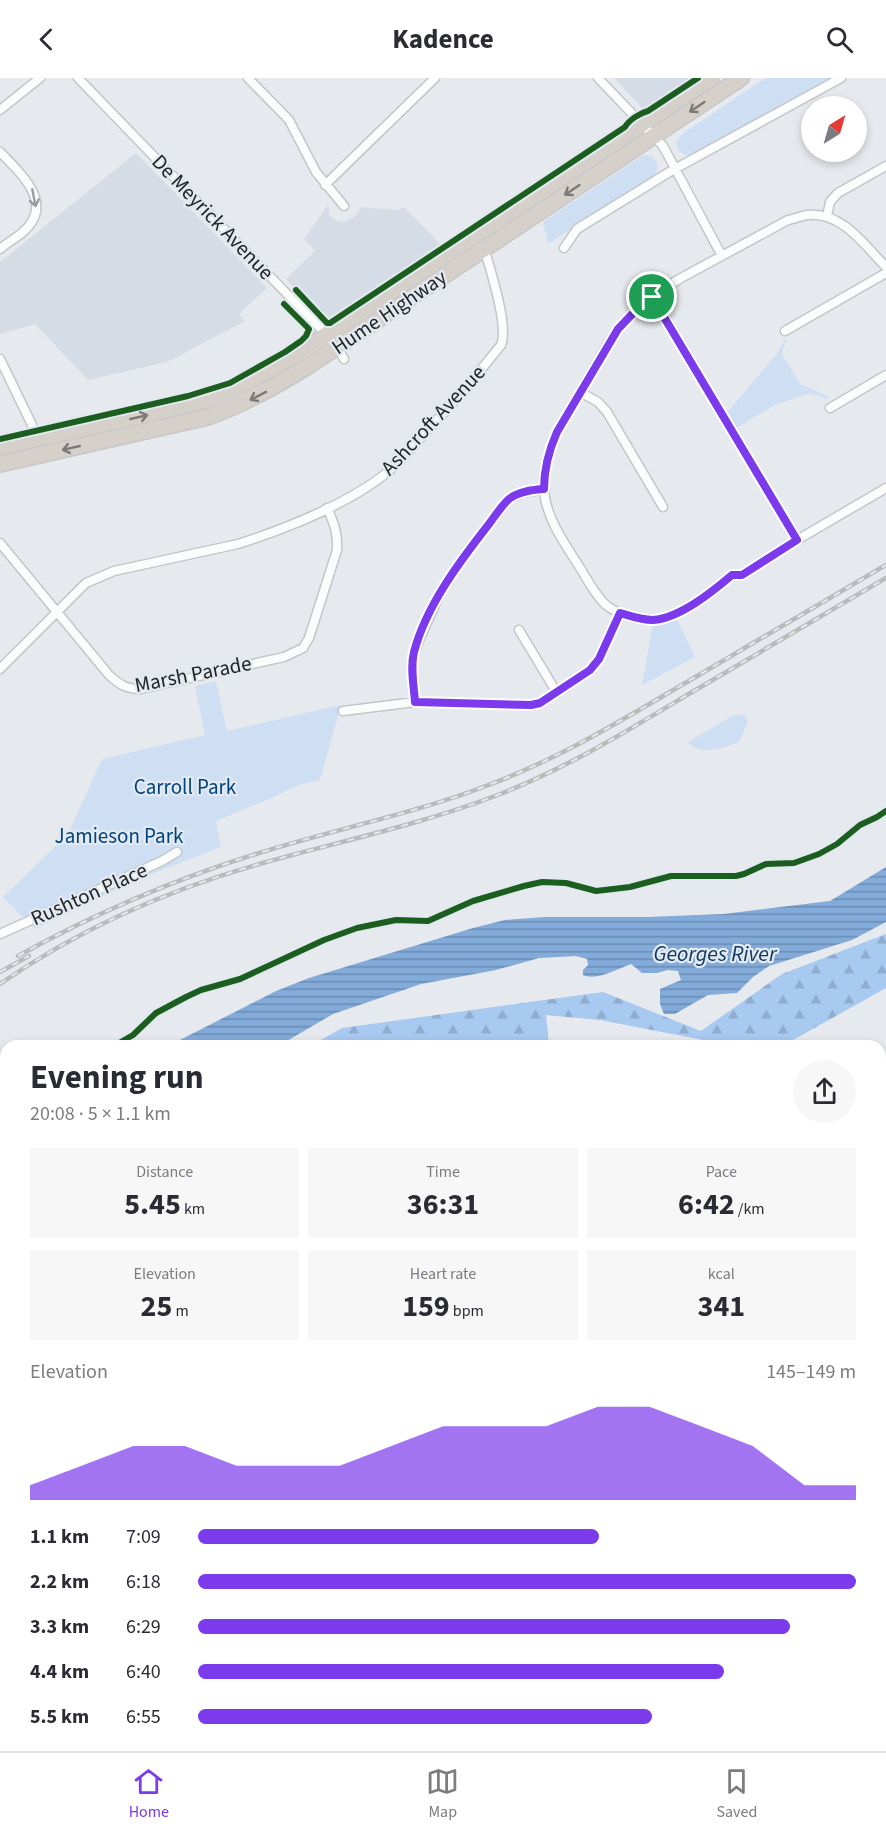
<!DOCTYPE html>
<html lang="en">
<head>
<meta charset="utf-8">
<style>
  body { margin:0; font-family:"Source Sans 3",sans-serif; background:#f7f7f7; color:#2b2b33; height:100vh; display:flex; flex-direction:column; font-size:22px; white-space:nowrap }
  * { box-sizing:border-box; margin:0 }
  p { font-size:20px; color:#7c7c81 }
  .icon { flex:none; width:33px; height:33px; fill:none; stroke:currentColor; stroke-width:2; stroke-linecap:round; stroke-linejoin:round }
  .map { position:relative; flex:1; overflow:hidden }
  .drawer { position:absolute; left:0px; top:962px; width:886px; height:712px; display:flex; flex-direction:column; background:#fff; border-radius:18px 18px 0 0; box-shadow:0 3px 9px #0003 }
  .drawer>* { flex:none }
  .needle { width:39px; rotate:37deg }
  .controls { position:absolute; left:801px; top:18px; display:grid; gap:12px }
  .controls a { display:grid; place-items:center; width:66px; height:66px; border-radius:50%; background:#fff; box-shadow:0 3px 9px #0003; font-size:30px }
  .pin { position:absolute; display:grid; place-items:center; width:51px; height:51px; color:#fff; margin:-26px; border:3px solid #fff; border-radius:50%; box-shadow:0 2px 6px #0007 }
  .round { display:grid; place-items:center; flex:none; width:63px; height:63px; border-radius:32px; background:#f7f7f7 }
  .overview { display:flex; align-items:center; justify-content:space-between; height:102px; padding:0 30px }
  h1 { font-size:33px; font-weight:700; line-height:45px }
  .figures { display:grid; grid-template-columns:repeat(3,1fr); gap:9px; height:102px; padding:6px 30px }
  .figures div { display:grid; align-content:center; border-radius:0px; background:#f7f7f7; text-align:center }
  .figures b { font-size:30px; font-weight:700 }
  .figures small { font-size:16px; font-weight:400 }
  .figures p { font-size:16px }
  .chart { height:168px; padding:12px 30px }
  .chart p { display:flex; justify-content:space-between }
  .chart svg { width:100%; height:108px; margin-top:6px; fill:#7c3aed; opacity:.7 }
  ul { padding:0 30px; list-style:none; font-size:20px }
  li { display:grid; grid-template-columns:96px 72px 1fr; align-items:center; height:45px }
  li i { height:15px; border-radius:8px; background:#7c3aed }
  header { display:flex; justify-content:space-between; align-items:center; height:78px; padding:0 30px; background:#fff; font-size:27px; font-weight:700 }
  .menu { display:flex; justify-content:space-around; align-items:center; height:84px; border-top:2px solid #e1e1e2; background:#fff; font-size:16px; color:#7c7c81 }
  .menu a { display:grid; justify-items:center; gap:3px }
  .menu .active { color:#7c3aed }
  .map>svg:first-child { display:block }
  .built { fill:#d6dce5 }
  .industrial { fill:url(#industrial-grid) }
  .forest { fill:url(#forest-firs) }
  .park { fill:#cedff4 }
  .water { fill:url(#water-rules) }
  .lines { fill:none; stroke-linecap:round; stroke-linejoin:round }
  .street-casing { stroke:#c3c6c8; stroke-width:11 }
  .secondary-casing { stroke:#c3c6c8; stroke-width:15 }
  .highway-casing { stroke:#c6c7c9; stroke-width:18 }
  .street { stroke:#fbfcfc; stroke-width:8 }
  .secondary { stroke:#f0eeed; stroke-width:12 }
  .highway { stroke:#d6d0ca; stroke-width:15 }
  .rail-casing { stroke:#bababb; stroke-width:4.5 }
  .rail { stroke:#e3e9f0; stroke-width:2; stroke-dasharray:7; stroke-linecap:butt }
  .cycleway-casing { stroke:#e3e9f0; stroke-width:10 }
  .cycleway { stroke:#1b5e20; stroke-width:6 }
  .oneway { stroke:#7c7a78 }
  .oneway2 { stroke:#999b9c }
  .route-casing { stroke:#fff; stroke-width:12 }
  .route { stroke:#7c3aed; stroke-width:8 }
  .labels { text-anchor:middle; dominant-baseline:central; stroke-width:4.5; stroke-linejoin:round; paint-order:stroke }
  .street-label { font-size:21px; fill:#222426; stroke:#e3e9f0 }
  .park-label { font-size:21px; fill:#01437e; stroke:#e3e9f0 }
  .water-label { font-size:22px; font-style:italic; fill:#0f3862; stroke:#e3e9f0 }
</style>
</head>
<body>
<header><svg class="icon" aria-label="back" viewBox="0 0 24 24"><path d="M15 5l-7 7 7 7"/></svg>Kadence<svg class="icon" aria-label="search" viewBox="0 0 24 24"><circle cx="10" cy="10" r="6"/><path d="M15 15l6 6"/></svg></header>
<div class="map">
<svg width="886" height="1673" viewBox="0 0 886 1673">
  <defs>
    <pattern id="industrial-grid" width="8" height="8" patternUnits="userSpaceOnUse" patternTransform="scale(1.5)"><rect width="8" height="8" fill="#d6dce5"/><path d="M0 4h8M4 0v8" fill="none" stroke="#b7bdc4"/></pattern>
    <pattern id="forest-firs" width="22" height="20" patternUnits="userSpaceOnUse" patternTransform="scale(1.5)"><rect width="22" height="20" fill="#a8c9f0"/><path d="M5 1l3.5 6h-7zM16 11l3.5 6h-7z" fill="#90acce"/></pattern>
    <pattern id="water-rules" width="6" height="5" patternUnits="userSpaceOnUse" patternTransform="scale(1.5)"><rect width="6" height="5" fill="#83abda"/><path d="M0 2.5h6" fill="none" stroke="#6b8bb1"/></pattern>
  </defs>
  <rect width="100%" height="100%" fill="#e6e9ed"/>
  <!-- built -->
  <path class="built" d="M614,0h78l-45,31 -5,-1z
    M136,75l131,135 -28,26 6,7 -78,41 -79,18 -53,-56 -35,10v-72z
    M328,127l2,11 7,5 6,1 13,-6 5,-9 36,3 7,-3 37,38 -114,76 -41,-42 29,-28 -11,-12z"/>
  <!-- industrial -->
  <path class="industrial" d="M886,1007v346l-5,6 -1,-349z
    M6,1507v161h560l-5,5h-561v-163z"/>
  <!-- forest -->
  <path class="forest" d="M886,856v54l-102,57h-55l-129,-25 -54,-5 3,30h-237l30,-17 261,-36 98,39 81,-57z"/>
  <!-- park -->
  <path class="park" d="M766,0h66l-140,77c-9,2 -13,-3 -16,-12l6,-9z
    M647,77c11,3 14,13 6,21l-105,68 -5,-22 99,-66z
    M784,262h2l-4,14 18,30 27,12 2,2 -2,1 -17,-6 -35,12 -39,23 -8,-16 50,-60z
    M677,541l18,38 -53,28 11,-62z
    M216,603l11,50 114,-26 -21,75 -21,5 -32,15 -51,21 5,26 -90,35 -96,47 -32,-32 65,-63 34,-75 103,-24 -10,-49z
    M744,636l4,8 -9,20c-16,6 -39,14 -51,0l44,-26z"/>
  <!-- water -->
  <path class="water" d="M886,789v55l-34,18 -83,26 -16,11 -16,16 -29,2 -33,19h-11l-4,-10v-15l21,-9 -3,-9 -10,-1 -11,3h-15l-11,-9c-14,5 -34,17 -48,11v-5l5,-5 -1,-6 -11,-3 -37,2 -43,12 -75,14 -88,30 -53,31h-110l106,-54 33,-13 164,-50 32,-8 39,-3h103l77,-3 106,-13z
    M6,1065v68l-6,6v-68z"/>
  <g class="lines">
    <!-- street casing -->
    <g class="street-casing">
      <path id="street" d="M78,0l241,249 18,20 7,12
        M248,0l41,42 27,52 28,34
        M598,0l65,68 59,110
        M0,32l40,-32
        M0,74c20,21 56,51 23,80 -7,6 -16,11 -23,17
        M325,107l110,-107
        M827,138l3,-14 8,-9 48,-27
        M564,170l13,-19 94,-58 170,-93
        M886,189c-22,-22 -44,-56 -79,-52 -6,1 -13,4 -19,5l-107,58 -29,18 -14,12 -20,21 -10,15 -51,88c-9,21 -16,43 -12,66 5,27 23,50 37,73 7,12 14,25 24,34 11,9 33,16 47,15 27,-2 59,-28 79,-45h10l55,-35 89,-52
        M652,218l145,244
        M785,253l101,-58
        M0,281l32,66
        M580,314l18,10 9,10 56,95
        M830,330l56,-33
        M0,465l109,132c11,10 17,14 32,14l143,-32 19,-9 6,-10 28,-88c1,-17 -3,-27 -10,-42
        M519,552l38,63
        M0,591l86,-86 28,-12 124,-27c47,-15 107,-39 146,-69 17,-14 30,-30 45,-46 25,-27 49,-55 72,-84 8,-19 -11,-76 -17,-97
        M415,624l-3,-36 2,-14 27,-61 28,-42 40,-50 12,-6 24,-4
        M343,633l72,-9 116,3 9,-2 50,-33 9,-11 21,-46
        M0,856l162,-73 15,-9
        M880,994l6,-3
        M0,1491l6,-3"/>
    </g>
    <!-- secondary casing -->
    <g class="secondary-casing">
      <path id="secondary" d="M880,1548l6,-5
        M754,1673l5,-5"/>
    </g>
    <!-- highway casing -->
    <g class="highway-casing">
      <path id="highway" d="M0,369l162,-36 49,-12 24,-10 64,-36 412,-275
        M0,386l208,-47c36,-13 68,-31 100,-51l433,-288"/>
    </g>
    <!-- street -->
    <use href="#street" class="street"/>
    <!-- secondary -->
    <use href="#secondary" class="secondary"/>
    <!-- highway -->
    <use href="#highway" class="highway"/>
    <!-- rail casing -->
    <g class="rail-casing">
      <path id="rail" d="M18,878c76,-42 155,-76 238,-102 78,-25 159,-40 235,-70 69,-26 133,-65 196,-102 66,-39 133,-78 199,-117
        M0,894l29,-16
        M0,906c79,-55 170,-95 263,-121 78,-22 156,-38 232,-67 66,-25 127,-62 187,-98 68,-40 136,-80 204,-120"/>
    </g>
    <!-- rail -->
    <use href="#rail" class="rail"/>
    <!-- cycleway casing -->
    <g class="cycleway-casing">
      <path id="cycleway" d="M296,212l31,33h3l295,-196c4,-7 15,-14 23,-16l50,-33
        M0,361l188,-43 42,-13 55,-31 16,-11 5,-5 3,-7 -25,-25
        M114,968l19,-11 23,-22 30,-16 15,-7 39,-11 84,-39 33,-12 39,-8 32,1 45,-20 51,-15 18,-4 24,1 30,8 34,-4 41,-11h65l8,-2 22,-10 28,-1 25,-9 18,-10 23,-19 17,-8 9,-6"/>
    </g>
    <!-- cycleway -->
    <use href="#cycleway" class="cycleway"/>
  </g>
  <!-- one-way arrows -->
  <defs><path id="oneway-shaft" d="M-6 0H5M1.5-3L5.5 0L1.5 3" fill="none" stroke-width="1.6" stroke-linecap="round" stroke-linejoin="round" transform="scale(1.5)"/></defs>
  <g class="oneway">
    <use href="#oneway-shaft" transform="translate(697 29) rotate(146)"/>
    <use href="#oneway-shaft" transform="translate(572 112) rotate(146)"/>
    <use href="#oneway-shaft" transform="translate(258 318) rotate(153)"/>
    <use href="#oneway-shaft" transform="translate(139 339) rotate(-13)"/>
    <use href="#oneway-shaft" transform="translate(71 370) rotate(167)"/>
  </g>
  <use class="oneway2" href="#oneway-shaft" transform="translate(34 120) rotate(79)"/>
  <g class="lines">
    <!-- route casing -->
    <g class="route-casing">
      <path id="route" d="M652,219l145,243 -55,35h-10c-20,17 -52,43 -79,45 -11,0 -23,-4 -33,-7l-21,46 -9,11 -50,33 -9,2 -116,-3c-1,-16 -5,-34 -1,-50 12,-46 46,-91 75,-128 6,-8 13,-19 20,-25 10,-8 24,-9 35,-10 0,-20 5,-39 13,-57l61,-103 20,-21z"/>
    </g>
    <!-- route -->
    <use href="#route" class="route"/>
  </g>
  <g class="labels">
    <!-- street labels -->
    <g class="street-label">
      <text transform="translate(213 139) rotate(46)">De Meyrick Avenue</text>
      <text transform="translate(389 234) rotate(-34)">Hume Highway</text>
      <text transform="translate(433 342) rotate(-47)">Ashcroft Avenue</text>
      <text transform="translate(193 596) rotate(-11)">Marsh Parade</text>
      <text transform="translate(89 816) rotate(-24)">Rushton Place</text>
    </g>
    <!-- park labels -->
    <g class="park-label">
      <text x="185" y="709">Carroll Park</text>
      <text x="119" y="758">Jamieson Park</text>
    </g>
    <!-- water labels -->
    <g class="water-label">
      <text x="715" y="876">Georges River</text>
    </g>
  </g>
</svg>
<div class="controls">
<a><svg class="needle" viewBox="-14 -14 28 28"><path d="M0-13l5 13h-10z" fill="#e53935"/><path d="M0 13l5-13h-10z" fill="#7c7c81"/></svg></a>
</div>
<div class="pin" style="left:652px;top:219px;background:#1e9e55"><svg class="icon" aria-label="arrive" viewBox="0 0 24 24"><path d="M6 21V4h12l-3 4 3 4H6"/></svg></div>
<section class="drawer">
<div class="overview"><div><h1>Evening run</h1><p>20:08 · 5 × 1.1 km</p></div><a class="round"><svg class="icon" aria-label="share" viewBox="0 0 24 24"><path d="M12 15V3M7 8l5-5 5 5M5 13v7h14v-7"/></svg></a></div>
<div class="figures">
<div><p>Distance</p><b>5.45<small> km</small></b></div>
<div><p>Time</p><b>36:31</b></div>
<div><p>Pace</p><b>6:42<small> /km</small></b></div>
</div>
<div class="figures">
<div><p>Elevation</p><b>25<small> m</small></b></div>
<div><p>Heart rate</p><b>159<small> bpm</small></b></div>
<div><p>kcal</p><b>341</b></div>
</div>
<div class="chart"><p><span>Elevation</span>145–149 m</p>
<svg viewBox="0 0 160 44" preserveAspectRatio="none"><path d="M0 44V38L10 30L20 22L30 22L40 30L50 30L60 30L70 22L80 14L90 14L100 14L110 6L120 6L130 14L140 22L150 38L160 38V44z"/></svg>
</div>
<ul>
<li><b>1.1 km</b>7:09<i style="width:61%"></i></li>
<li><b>2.2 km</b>6:18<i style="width:100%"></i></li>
<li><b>3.3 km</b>6:29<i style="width:90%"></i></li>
<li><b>4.4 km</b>6:40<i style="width:80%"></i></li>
<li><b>5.5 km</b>6:55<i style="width:69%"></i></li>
</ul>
</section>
</div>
<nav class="menu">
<a class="active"><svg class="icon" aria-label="home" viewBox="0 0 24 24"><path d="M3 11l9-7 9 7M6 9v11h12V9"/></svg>Home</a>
<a><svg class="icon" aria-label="map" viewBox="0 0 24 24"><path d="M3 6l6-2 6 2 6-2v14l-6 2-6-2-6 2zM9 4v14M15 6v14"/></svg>Map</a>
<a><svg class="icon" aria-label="saved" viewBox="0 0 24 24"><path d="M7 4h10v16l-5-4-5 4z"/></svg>Saved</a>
</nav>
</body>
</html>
